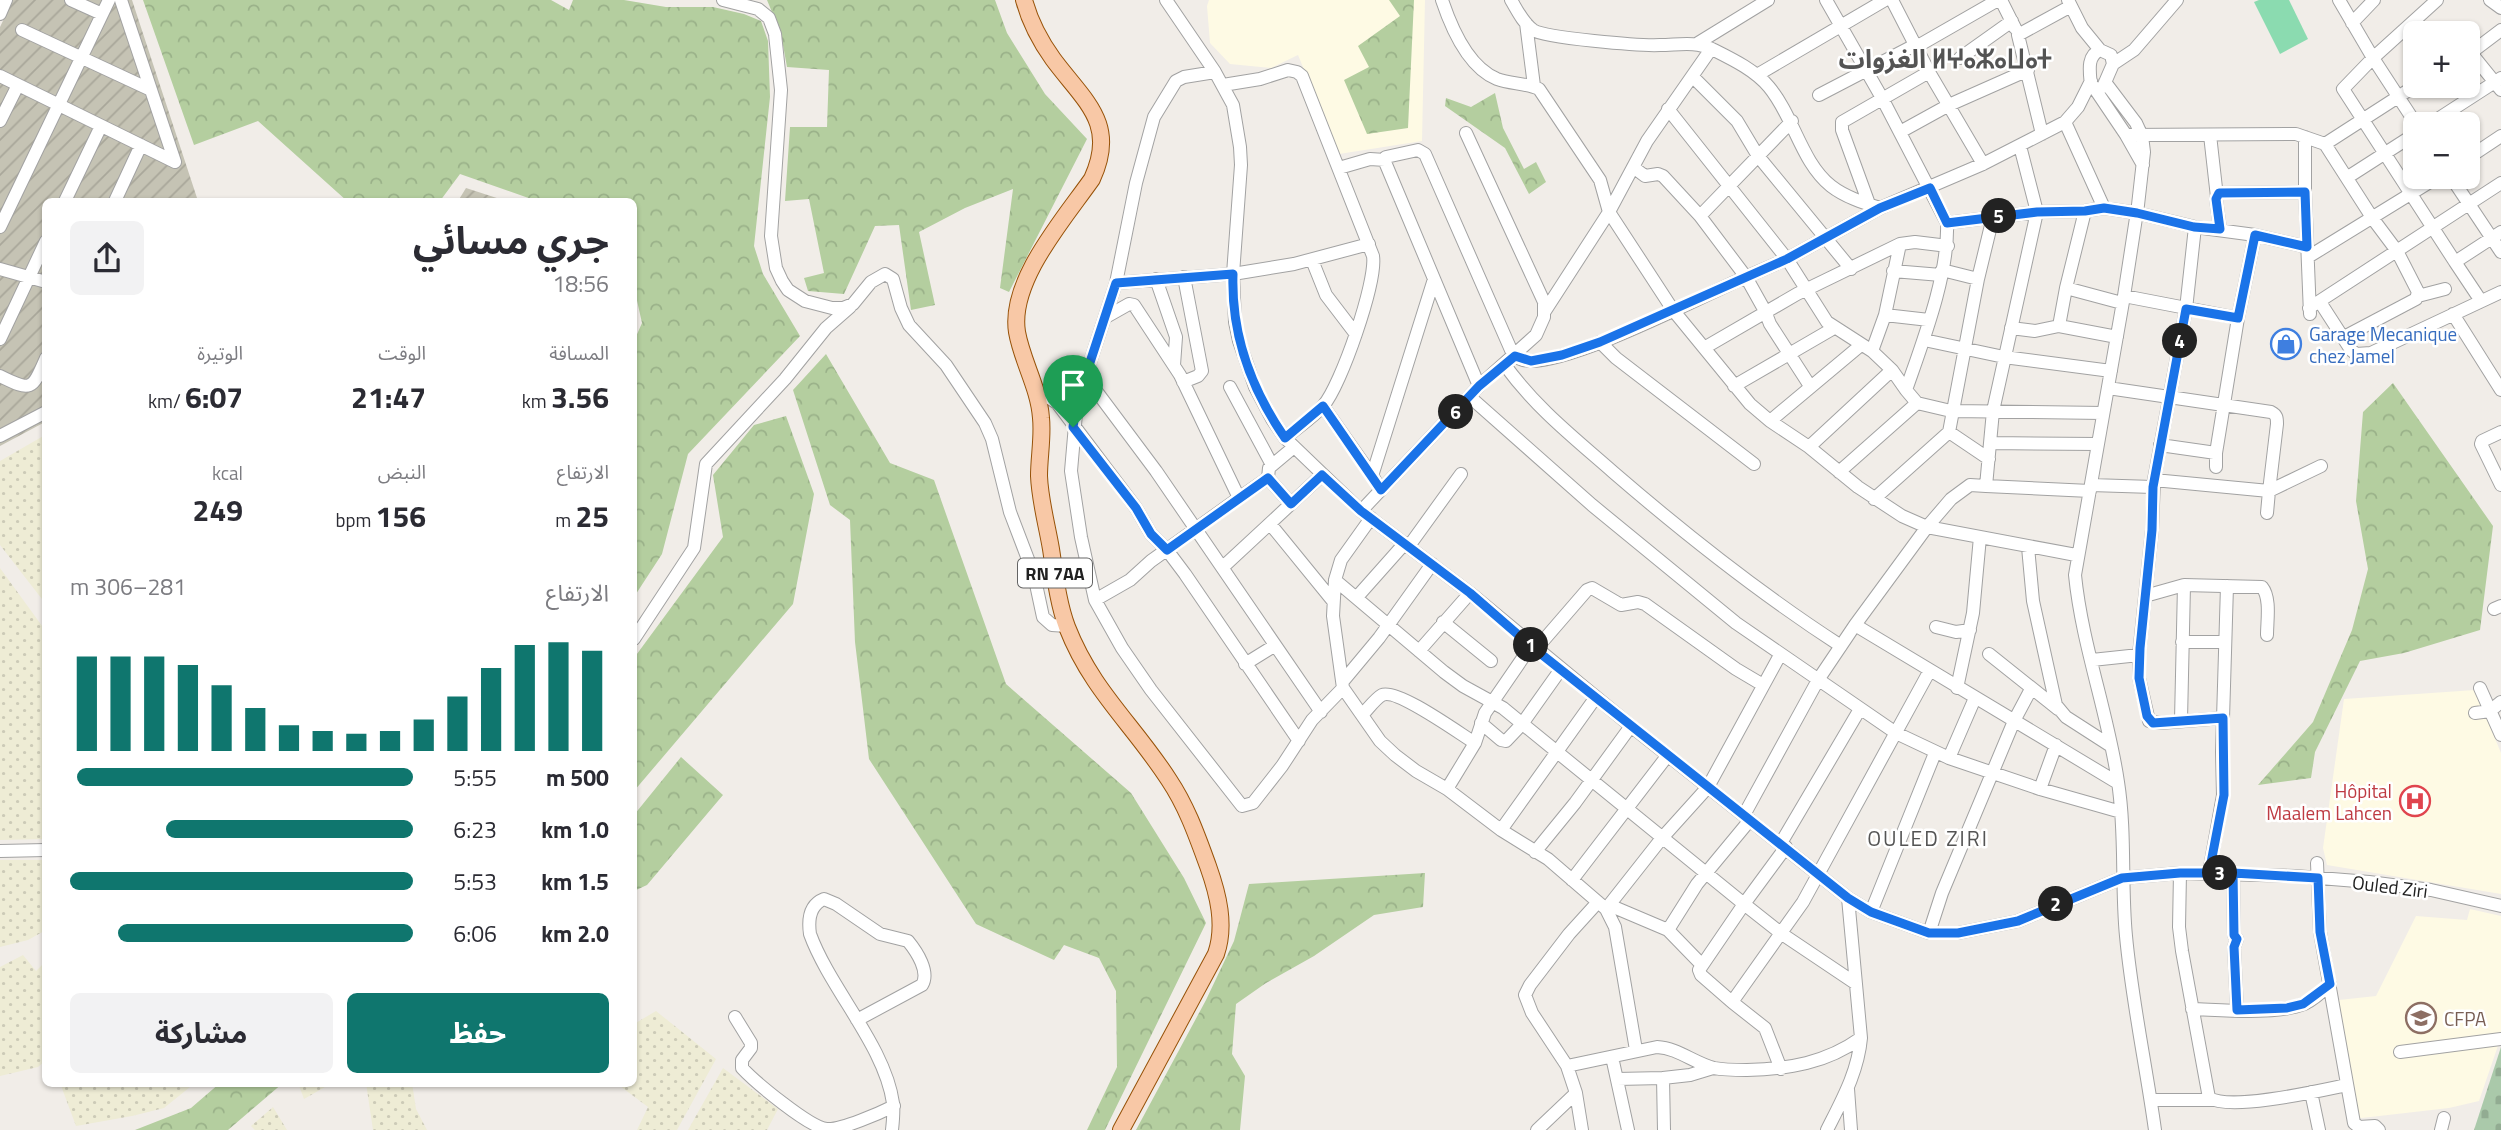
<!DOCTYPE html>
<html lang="ar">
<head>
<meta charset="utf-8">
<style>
  body { margin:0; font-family:"Titillium Web","Noto Sans Arabic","Noto Sans Tifinagh",sans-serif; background:#f2f2f3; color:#2b2b33; direction:rtl; height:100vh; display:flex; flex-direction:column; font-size:26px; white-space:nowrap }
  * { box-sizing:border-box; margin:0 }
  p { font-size:23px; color:#7c7c81 }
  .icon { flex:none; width:38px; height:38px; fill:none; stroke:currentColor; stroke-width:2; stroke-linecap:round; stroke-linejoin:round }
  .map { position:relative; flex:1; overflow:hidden; direction:ltr }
  .drawer { position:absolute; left:42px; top:198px; width:595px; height:889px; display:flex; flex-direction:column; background:#fff; border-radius:10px; box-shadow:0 2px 5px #0004; direction:rtl }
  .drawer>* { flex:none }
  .fabs { position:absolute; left:2403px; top:21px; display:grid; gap:14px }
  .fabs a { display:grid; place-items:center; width:77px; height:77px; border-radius:10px; background:#fff; box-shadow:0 2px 5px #0004; font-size:35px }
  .pin { position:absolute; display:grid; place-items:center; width:60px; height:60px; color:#fff; margin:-72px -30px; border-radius:50% 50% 50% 0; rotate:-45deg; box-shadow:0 0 7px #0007 }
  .pin .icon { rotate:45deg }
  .km { position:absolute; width:35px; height:35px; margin:-18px; border-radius:50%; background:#222; color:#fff; font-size:19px; line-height:35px; text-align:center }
  .round { display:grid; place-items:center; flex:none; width:74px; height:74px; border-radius:10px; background:#f2f2f3 }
  .overview { display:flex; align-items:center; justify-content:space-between; height:119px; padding:0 28px }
  h1 { font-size:38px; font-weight:700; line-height:52px }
  .figures { display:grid; grid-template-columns:repeat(3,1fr); gap:10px; height:119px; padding:7px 28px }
  .figures div { display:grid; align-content:center }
  .figures b { font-size:30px; font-weight:700 }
  .figures small { font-size:19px; font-weight:400 }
  .figures p { font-size:19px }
  .chart { height:196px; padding:14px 28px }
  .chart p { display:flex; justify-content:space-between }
  .chart svg { width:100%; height:126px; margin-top:7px; stroke:#0f766e; stroke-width:6 }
  .button { display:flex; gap:14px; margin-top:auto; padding:14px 28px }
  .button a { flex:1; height:80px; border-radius:10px; background:#0f766e; color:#fff; font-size:28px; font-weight:700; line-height:80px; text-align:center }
  .button a+a { background:#f2f2f3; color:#2b2b33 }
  ul { padding:0 28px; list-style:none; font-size:23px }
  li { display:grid; grid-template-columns:112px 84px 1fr; align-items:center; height:52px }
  li i { height:18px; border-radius:9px; background:#0f766e }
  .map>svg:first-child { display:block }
  .education { fill:#fefae4 }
  .construction { fill:url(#construction-furrows) }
  .farmland { fill:url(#farmland-dots) }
  .forest { fill:url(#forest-crowns) }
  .cemetery { fill:url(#cemetery-stones) }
  .pitch { fill:#8bdbb0 }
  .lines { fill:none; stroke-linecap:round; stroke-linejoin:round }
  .minor-casing { stroke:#a2a2a2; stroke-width:14 }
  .major-casing { stroke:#965107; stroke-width:18 }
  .minor { stroke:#fff; stroke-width:12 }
  .major { stroke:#f8c8a6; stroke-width:16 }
  .route-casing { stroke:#fff; stroke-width:14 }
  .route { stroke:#1a73e8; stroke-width:9 }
  .labels { text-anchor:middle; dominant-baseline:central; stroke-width:5; stroke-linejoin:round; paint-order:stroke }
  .shield { fill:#fff; stroke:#646464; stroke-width:2 }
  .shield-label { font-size:18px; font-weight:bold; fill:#212121 }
  .shop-label { font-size:19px; fill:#366cbe; stroke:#fff; text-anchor:start }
  .health-label { font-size:19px; fill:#be3a42; stroke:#fff; text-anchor:end }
  .street-label { font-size:19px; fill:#212121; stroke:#fff }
  .education-label { font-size:19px; fill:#785e54; stroke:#fff; text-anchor:start }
  .neighbourhood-label { font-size:21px; letter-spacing:2px; fill:#545454; stroke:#fff }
  .district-label { font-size:26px; font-weight:bold; fill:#545454; stroke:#fff }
</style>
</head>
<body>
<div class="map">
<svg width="2501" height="1130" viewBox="0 0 2501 1130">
  <defs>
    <pattern id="construction-furrows" width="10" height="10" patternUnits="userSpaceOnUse" patternTransform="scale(1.75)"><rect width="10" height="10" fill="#c5c3b4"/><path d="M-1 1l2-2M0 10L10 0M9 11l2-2" fill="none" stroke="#a9a79a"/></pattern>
    <pattern id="farmland-dots" width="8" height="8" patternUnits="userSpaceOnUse" patternTransform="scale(1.75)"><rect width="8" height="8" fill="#eeecd5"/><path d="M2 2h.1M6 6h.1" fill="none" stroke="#cccab7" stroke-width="1.8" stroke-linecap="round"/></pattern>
    <pattern id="forest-crowns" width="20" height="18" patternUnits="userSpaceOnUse" patternTransform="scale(1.75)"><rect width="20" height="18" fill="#b4ce9f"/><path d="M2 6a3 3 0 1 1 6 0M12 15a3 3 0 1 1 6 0" fill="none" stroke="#9ab189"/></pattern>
    <pattern id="cemetery-stones" width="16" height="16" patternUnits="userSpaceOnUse" patternTransform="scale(1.75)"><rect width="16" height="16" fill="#aac9aa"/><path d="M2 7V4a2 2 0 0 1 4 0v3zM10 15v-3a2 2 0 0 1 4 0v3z" fill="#92ac92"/></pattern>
  </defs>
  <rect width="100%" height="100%" fill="#f1ede8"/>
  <!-- education -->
  <path class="education" d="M1209,0h216l-3,141 -83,13 -41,-99 -27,13 -41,-4 -20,-21 -3,-37z
    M2475,690l26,63v141l-174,-29 -4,-17 21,-149z
    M2470,909l31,7v121l-22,64 -30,7 -96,11 -14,-119 37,-4 40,-80 51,4z"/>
  <!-- construction -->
  <path class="construction" d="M13,0h119l66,201h-152l-1,221 -45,24v-419z
    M466,188l40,13h-48z"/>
  <!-- farmland -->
  <path class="farmland" d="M45,435v168l-45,-58v-84z
    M0,568l45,62v209l-45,1z
    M0,860h45l1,70 -18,10 -28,7z
    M23,955l13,16 9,-9v99l-7,6 -38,9v-109z
    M656,1011l60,48 -39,71h-40l11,-23 -28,-21 -37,-3h51v-59z
    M723,1068l55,41 -11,21h-79z
    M60,1083h135l-31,25 -32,8 -56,10z
    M298,1083h34l-28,16z
    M366,1083h46l4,26 11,21h-54z
    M273,1107l14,23h-32l-4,-4z"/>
  <!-- forest -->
  <path class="forest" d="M143,0h408l18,10 4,-10h51l42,7h47l31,7 17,7 7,20 2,56 -16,149 9,28 37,62 -112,118 -26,100 -28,43v-256l8,-18 -8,-36v-86h-97l-77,-27 -20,27h-93l-89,-80 -64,24z
    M767,0h228l12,33 38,61 42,45 -78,153 -9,-4 13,-99 -48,19 -46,24 16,73 -24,5 -12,-85 -24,1 -31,68 -36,-3 -4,-13 20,-5 -15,-74 -24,2 5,-74h37l2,-57 -42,-3 -6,-33z
    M1389,0h25l-6,128 -41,6 -23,-54 25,-13 -11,-21 42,-30z
    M1495,93l8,35 21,41 12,-7 10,20 -17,12 -24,-46 -60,-42 1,-8 25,9z
    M826,354l64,109 44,17 72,204 125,109 53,85 22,45 -101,207h-18l30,-63 -1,-76 -17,-33 -35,-13 -10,15 -78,-36 -107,-165 -14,-117 -5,-122 -20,-15 -37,-115z
    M2393,383l100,143 -13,104 -76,23 -44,8 -45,91 -4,26 -53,7 55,-63 39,-92 16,-61 -12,-68 7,-89z
    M786,416l28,78 -21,110 -159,187v-133l89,-121 -10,-62 41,-50z
    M681,757l42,38 -76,90 -13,6v-76z
    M1425,873l-2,34 -49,8 -60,41 -48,27 -30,21 -4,50 13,22 -5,54h-104l70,-130 28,-59 15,-57z
    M220,1083h63l-55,47h-93l56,-22z"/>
  <!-- cemetery -->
  <path class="cemetery" d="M2501,1047v83h-27z"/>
  <!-- pitch -->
  <path class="pitch" d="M2259,0h30l19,39 -28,15 -26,-52z"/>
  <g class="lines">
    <!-- minor casing -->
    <g class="minor-casing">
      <path id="minor" d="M71,0l31,14
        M121,0l54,162
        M723,0l35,9 11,9 6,16 6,56 -10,146 5,32 6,13 6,9 17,11 27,7h11l10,-4 18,-22 14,-8 8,5 8,29 8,17 37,40 39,58 7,16 18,73 24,63 9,42 9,8 15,1
        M1166,0l49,72 18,33 7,42 1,18 -8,109 2,48 4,19 16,46 17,32 13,19 76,73 109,82 161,133 217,172 23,14 58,21h29l60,-12 104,-43 58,-5 115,3 74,6 62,8 70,16
        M1442,0c9,27 26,67 55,79 13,5 29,4 42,10l61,91 9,32 -64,99
        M1511,0c6,10 12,23 22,30 12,8 108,16 127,15 18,0 35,-4 52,4 20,10 43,21 57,38 25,30 32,75 62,99 14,11 33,17 49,22
        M1826,0l56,98 65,125
        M1892,0l37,72 54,92
        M2001,0l14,28
        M2068,0l14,28 18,22
        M2339,0l34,58 43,66
        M2437,0l-64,58 -30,31 112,173 46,-30
        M2490,0l11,8
        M0,14l6,-14
        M1526,23l8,63
        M2352,23l22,-23
        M22,30l129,60
        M1698,43l70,-43
        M1916,47l82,-47
        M1711,49l-64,92 -38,71 64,98 77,94 20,17 39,26 49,40 44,29 25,11 149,28
        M2100,50l11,5 2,9 -10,23 -4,2 -8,-3c-1,-13 -5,-30 9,-36z
        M2471,53l30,37
        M2468,55l33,-25
        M1960,58l52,-37
        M2113,64l21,-14 43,-50
        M1215,72l-31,5 -8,4 -22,36 -18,66 -20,100 -39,119 -6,69 10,66 14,63 27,48 29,42 91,116 11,-3 29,-37 30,-46 31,-32
        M1757,75l128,-75
        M0,76l175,86
        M1693,77l44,44 21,35 93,113
        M2105,82l31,41 6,13 2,16 -6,53 -14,91 -49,279c7,70 33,138 43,207 8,51 3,103 8,154 6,65 20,129 29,194
        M1223,85l37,-6 28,-9 9,2 5,4 71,180c4,25 -32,130 -50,150 -11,12 -25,21 -38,32
        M2095,89l31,46 17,30
        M1819,95l96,-50
        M1668,109l119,150 40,63 45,29 20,19 14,20
        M0,121l18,-36
        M2065,122l39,86 33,5 58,14 60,8 52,12
        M2430,124l71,-46
        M1900,132l49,-27 79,-35
        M2042,134l-24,-99 53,-29
        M2126,135l170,-1 29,10 90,-58
        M2210,135l7,62
        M2325,144l48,75 24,32 21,41 -2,7 -72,38
        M2468,158l33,-22
        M1633,167l12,9 13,-2 5,2 37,40 92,-95
        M1339,168l31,-9 15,1
        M2348,177l67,-43
        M2451,177l50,75
        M2305,192l5,122
        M65,201l36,-75
        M115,201l26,-56
        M1869,204l-27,-74v-8l87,-50
        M2085,211l-19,77 56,15
        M0,227l109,-227
        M2220,229l-4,-30 3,-6 86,-1v-55
        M2308,257l130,-80
        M1312,260l14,35 29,38
        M2455,262l26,39
        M0,269l46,13
        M1942,270l36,9
        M1893,271l48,4
        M1156,279l20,58 -2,28
        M1116,283l117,-9 61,-10 75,-20
        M2066,288l-7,38 58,11
        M2124,296l114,22 -22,135v14
        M2418,296l27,-7
        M2320,302l31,48 5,4 15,-1 130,-61
        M2309,308l192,-125
        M2453,314l48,76
        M1885,315l44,5
        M2238,318l17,-83
        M2011,328l24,3 24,-5
        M0,339l46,-98
        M1924,340l80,17 107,14
        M1600,342l16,16 138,106
        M1704,348l93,-54 103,-50 15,-2 33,4
        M1872,351l13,-36 15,-71
        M1504,364c33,45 68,72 109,108 73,63 146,121 228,174
        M0,376c32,16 32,14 46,-18
        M1085,376l71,95 165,241
        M1183,382l15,-6 4,-5 -18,-94
        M1479,386l-94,-224 1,-5 32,-7 7,4 86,196c3,5 6,9 12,10 38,10 181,-65 223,-83l-46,-61
        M1734,386l100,-58
        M1810,386l-40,-62 -5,-13 -19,-34 41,-18 93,-51 103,-44 82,-42 13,-15 13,-26
        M1230,387l42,78
        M2108,388l163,24c6,3 6,6 6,12l-8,67 -115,-11 32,-171 9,-82
        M1037,396l12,2 8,5 79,105 15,26 16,16 18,24 114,167
        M1470,397l122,108 144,118 160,110 53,25 91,31 81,23
        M1917,403l34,8 152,2
        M1323,406l52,74
        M1770,421l91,-76
        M1949,432l40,27
        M2501,432l-19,9 -1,3 20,41
        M0,436l46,-24
        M1990,443l107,1
        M2160,445l56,8
        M1809,447l83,-77
        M1839,472l78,-69 -11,-13c17,-49 43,-116 41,-167l90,-11 48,-1 19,-3
        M1372,476l62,-197
        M2091,485l62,2
        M1986,486l104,5
        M1239,498l29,-20
        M1874,499l75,-67 29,-153 15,-62
        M1291,504l-23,-26 1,-10 25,-21
        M1361,511l118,-125 57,-51 8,-18v-15l-78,-169
        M2267,513l2,-22 52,-25
        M1371,518l-30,42 -6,20 -2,36 10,72 37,53 15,14 21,16 31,18 54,41 47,29 58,50 9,18 21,123
        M1271,525l62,76
        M1409,546l52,-72
        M2028,547l5,54 23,104 10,12 45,29
        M1223,567l99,-92
        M1335,580l109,92 19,14 40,22 241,196 38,30 73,49
        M2145,596l39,-11 78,2c9,11 5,34 5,48
        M1357,597l48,-54
        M1095,600l35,-20 21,-19 88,-63 -59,-123 -46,-70 -5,-1 -23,13
        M2494,609l7,-3
        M1443,622l48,39
        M1855,625l263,158
        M1936,627l20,5 14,-2
        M634,639l60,-91 12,-84 79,-85 41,-51 24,-21
        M2182,642h43
        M1536,649l51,-59 5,-2 29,17 17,-3 7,2 91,65 27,16
        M1419,651l51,-58
        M1989,654l69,55
        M2139,655v23l10,43 11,2 63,-5
        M2092,660l47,-5 13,-125 2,-50
        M1245,664l29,-18
        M1344,680l35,-42 53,-74
        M1957,688l16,-75 7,-76
        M2480,688l21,47
        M2475,713l15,-2 11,-9
        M1362,715c6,-6 13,-16 20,-20 15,-7 78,39 93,48
        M2181,720l3,-135
        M1481,723l20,17 5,1 16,-17 39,-55
        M1949,758l26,-60
        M1447,789l28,-46 10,-30 46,-67
        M2040,789l16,-44
        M1744,815l74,-135 37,-55 72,-98 24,-28 19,-14 16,1 7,-75 44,-199 -17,-66
        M1501,830l95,-133
        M1781,843l79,-134
        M1786,847l-42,57 -45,66 2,5 31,27 71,-100 126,-230
        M0,851l46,-1
        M1535,852l40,-49 56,-77
        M2317,863l3,69 34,191 5,4 16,-1 4,4
        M2180,873l-1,54 3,24 27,147c23,13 109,-7 138,-13
        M2209,873l14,-78 -1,-43 5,-166
        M2233,873l1,62 3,4 -3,8 3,63
        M1572,880l96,-125
        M1598,902l-29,32 -39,51 -5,10 7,18 35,53 90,-19c21,1 37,16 57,21 10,2 22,2 33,2 42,-1 79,-7 114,-32
        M1609,905l59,25 34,35
        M1606,909l56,-71 46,-51 72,-132
        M1871,912l64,-159
        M1668,930l29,-46 53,-64
        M1929,933l13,-40 72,-172 17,-32
        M1732,1002l33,26 16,41
        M2192,1009c31,1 83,6 112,-5 9,-4 19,-13 26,-20
        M735,1017l16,26v5l-9,12v8c13,14 68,60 85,61 14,1 53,-16 67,-23
        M857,1020l65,-35c8,-13 -5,-33 -14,-44l-28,-7 -44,-30 -12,-5c-15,6 -16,21 -14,35 20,55 75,112 83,169 1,9 0,18 -1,27
        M2400,1052l101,-13
        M1612,1057l16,73
        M1567,1066l9,27 6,37
        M1617,1079l46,-1
        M1848,1089l3,41
        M2311,1092l8,38
        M2151,1100h60
        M1537,1130l39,-37
        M1664,1130l-1,-52 27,-3 23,-7
        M1827,1130c15,-30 31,-58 34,-92l-13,-140
        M2441,1130l3,-12"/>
    </g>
    <!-- major casing -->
    <g class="major-casing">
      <path id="major" d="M1024,0c6,22 16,41 29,59 31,42 65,64 39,120 -28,40 -83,102 -75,153 5,29 22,56 24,86 2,19 -2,39 -2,58 1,25 8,49 12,73 4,26 7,54 16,78 25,64 66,97 102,153 18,27 28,56 39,86 10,28 18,59 8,88l-95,176"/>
    </g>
    <!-- minor -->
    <use href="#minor" class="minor"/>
    <!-- major -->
    <use href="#major" class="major"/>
  </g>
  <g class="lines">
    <!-- route casing -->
    <g class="route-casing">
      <path id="route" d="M1073,427l63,81 15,26 16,16 101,-72 23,26 31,-29 39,36 109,82 61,53 317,252 23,14 58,21h29l60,-12 104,-43 58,-5h53l85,5 2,54 10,52 -27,20 -16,4 -50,2 -3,-63 3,-8 -3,-4 -1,-62h-24l15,-78 -1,-77 -70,5 -6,-7 -8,-38 1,-30 12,-118 1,-43 33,-178 52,9 17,-83 52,12 -2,-55 -86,1 -3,6 4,30 -26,-2 -57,-14 -33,-5 -19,3 -48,1 -90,11 -17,-35 -50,20 -93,51 -187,83 -38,13 -31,6 -16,-5 -36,30 -98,104 -58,-84 -38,32c-34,-49 -54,-104 -52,-164l-117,9 -39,119 -4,25"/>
    </g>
    <!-- route -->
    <use href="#route" class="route"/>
  </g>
  <!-- icons -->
  <defs>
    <g id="shop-ring" transform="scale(1.575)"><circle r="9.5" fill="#fff" stroke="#3f7fe0" stroke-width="1.5"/><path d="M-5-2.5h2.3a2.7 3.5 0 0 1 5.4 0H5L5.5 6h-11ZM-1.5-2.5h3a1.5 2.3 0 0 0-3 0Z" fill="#3f7fe0"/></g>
    <g id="hospital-ring" transform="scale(1.575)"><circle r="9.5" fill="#fff" stroke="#e0444e" stroke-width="1.5"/><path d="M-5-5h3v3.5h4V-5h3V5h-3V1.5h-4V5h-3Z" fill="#e0444e"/></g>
    <g id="university-ring" transform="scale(1.575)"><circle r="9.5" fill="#fff" stroke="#8d6e63" stroke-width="1.5"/><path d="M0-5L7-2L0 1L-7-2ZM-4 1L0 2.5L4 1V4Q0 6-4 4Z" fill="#8d6e63"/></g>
  </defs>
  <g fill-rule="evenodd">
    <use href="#shop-ring" x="2286" y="344"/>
    <use href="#hospital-ring" x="2415" y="801"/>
    <use href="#university-ring" x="2421" y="1018"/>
  </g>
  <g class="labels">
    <!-- shield labels -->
    <rect class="shield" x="1018" y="558.5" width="74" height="29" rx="5"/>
    <g class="shield-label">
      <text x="1055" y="573">RN 7AA</text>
    </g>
    <!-- shop labels -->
    <g class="shop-label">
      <text x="2309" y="333">Garage Mecanique<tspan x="2309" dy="22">chez Jamel</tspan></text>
    </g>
    <!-- health labels -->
    <g class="health-label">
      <text x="2392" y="790">Hôpital<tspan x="2392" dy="22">Maalem Lahcen</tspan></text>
    </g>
    <!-- street labels -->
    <g class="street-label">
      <text transform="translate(2390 886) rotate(7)">Ouled Ziri</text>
    </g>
    <!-- education labels -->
    <g class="education-label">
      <text x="2444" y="1018">CFPA</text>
    </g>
    <!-- neighbourhood labels -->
    <g class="neighbourhood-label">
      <text x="1928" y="838">OULED ZIRI</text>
    </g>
    <!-- district labels -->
    <g class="district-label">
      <text x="1945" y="58">الغزوات ⵍⵖⴰⵣⴰⵡⴰⵜ</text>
    </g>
  </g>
</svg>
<div class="fabs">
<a>+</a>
<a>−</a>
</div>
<div class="pin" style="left:1073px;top:427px;background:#1e9e55"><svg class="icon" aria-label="arrive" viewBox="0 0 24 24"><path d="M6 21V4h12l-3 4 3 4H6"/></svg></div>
<b class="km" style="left:1531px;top:645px">1</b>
<b class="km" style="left:2056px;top:904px">2</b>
<b class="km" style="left:2220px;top:873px">3</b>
<b class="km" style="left:2180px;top:341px">4</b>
<b class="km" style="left:1999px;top:216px">5</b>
<b class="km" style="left:1456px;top:412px">6</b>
<section class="drawer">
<div class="overview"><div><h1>جري مسائي</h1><p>18:56</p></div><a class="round"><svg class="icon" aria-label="share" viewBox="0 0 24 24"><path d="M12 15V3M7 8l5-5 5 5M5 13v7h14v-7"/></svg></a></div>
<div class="figures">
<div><p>المسافة</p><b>3.56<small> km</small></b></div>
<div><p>الوقت</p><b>21:47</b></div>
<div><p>الوتيرة</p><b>6:07<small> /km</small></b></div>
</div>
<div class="figures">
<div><p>الارتفاع</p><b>25<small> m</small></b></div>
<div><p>النبض</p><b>156<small> bpm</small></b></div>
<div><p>kcal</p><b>249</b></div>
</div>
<div class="chart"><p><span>الارتفاع</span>281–306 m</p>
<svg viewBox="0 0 160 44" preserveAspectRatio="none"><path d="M5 44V11M15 44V11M25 44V11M35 44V14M45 44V21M55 44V29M65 44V35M75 44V37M85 44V38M95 44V37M105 44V33M115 44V25M125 44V15M135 44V7M145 44V6M155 44V9"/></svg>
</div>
<ul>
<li><b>500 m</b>5:55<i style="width:98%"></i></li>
<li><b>1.0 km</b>6:23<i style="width:72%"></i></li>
<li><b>1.5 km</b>5:53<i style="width:100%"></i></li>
<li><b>2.0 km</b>6:06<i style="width:86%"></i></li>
</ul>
<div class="button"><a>حفظ</a><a>مشاركة</a></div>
</section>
</div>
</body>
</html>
